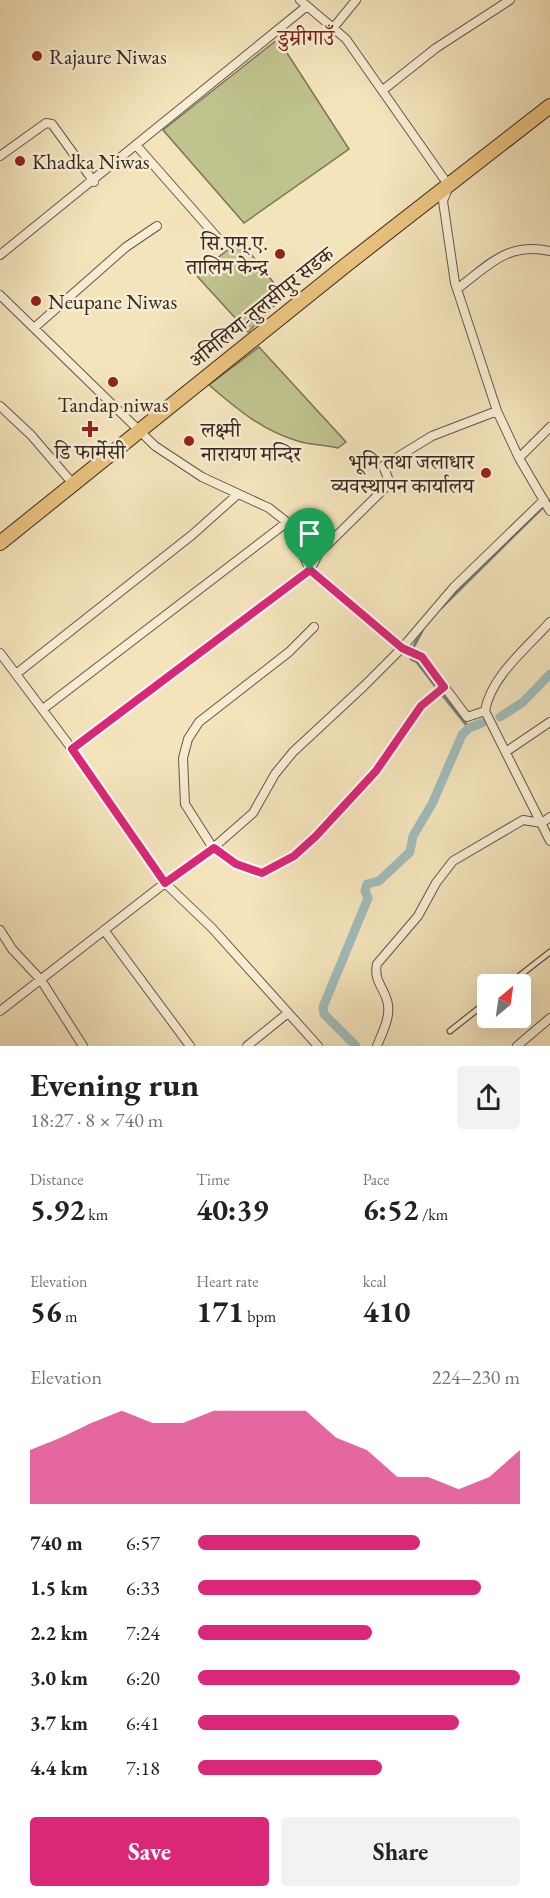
<!DOCTYPE html>
<html lang="en">
<head>
<meta charset="utf-8">
<style>
  body { margin:0; font-family:"EB Garamond","Noto Serif Devanagari",serif; background:#f2f2f2; color:#222; height:100vh; display:flex; flex-direction:column; font-size:22px; white-space:nowrap }
  * { box-sizing:border-box; margin:0 }
  p { font-size:20px; color:#767676 }
  .icon { flex:none; width:33px; height:33px; fill:none; stroke:currentColor; stroke-width:2; stroke-linecap:round; stroke-linejoin:round }
  .map { position:relative; height:1046px; overflow:hidden }
  .details { display:flex; flex-direction:column; background:#fff; flex:1 }
  .details>* { flex:none }
  .needle { width:39px; rotate:29deg }
  .controls { position:absolute; left:477px; top:974px; display:grid; gap:12px }
  .controls a { display:grid; place-items:center; width:54px; height:54px; border-radius:6px; background:#fff; box-shadow:0 6px 24px #0002; font-size:30px }
  .pin { position:absolute; display:grid; place-items:center; width:51px; height:51px; color:#fff; margin:-62px -26px; border-radius:50% 50% 50% 0; rotate:-45deg; box-shadow:0 0 6px #0007 }
  .pin .icon { rotate:45deg }
  .round { display:grid; place-items:center; flex:none; width:63px; height:63px; border-radius:6px; background:#f2f2f2 }
  .head { display:flex; align-items:center; justify-content:space-between; height:102px; padding:0 30px }
  h1 { font-size:33px; font-weight:700; line-height:45px }
  .metrics { display:grid; grid-template-columns:repeat(3,1fr); gap:9px; height:102px; padding:6px 30px }
  .metrics div { display:grid; align-content:center }
  .metrics b { font-size:30px; font-weight:700 }
  .metrics small { font-size:16px; font-weight:400 }
  .metrics p { font-size:16px }
  .chart { height:168px; padding:12px 30px }
  .chart p { display:flex; justify-content:space-between }
  .chart svg { width:100%; height:108px; margin-top:6px; fill:#db2777; opacity:.7 }
  .button { display:flex; gap:12px; margin-top:auto; padding:12px 30px }
  .button a { flex:1; height:69px; border-radius:6px; background:#db2777; color:#fff; font-size:24px; font-weight:700; line-height:69px; text-align:center }
  .button a+a { background:#f2f2f2; color:#222 }
  ul { padding:0 30px; list-style:none; font-size:20px }
  li { display:grid; grid-template-columns:96px 72px 1fr; align-items:center; height:45px }
  li i { height:15px; border-radius:8px; background:#db2777 }
  .map>svg:first-child { display:block }
  .green { fill:#bfc38e; stroke:#7a7557; stroke-width:1.5 }
  .lines { fill:none; stroke-linecap:round; stroke-linejoin:round }
  .stream { stroke:#75807c; stroke-width:3 }
  .canal { stroke:#9fbcba; stroke-width:9 }
  .lane-casing { stroke:#665647; stroke-width:7 }
  .street-casing { stroke:#665647; stroke-width:10 }
  .primary-casing { stroke:#362720; stroke-width:16 }
  .lane { stroke:#f8edd3; stroke-width:4.5 }
  .street { stroke:#f8edd3; stroke-width:8 }
  .primary { stroke:#eac27e; stroke-width:14 }
  .route-casing { stroke:#fff; stroke-width:12 }
  .route { stroke:#db2777; stroke-width:8 }
  .poi-dot { fill:#8f2418; stroke:#f8edd3; stroke-width:2 }
  .labels { text-anchor:middle; dominant-baseline:central; stroke-width:5; stroke-linejoin:round; paint-order:stroke }
  .poi-label { font-size:21px; fill:#362720; stroke:#f8edd3; text-anchor:start }
  .street-label { font-size:21px; fill:#362720; stroke:#f8edd3 }
  .neighbourhood-label { font-size:22px; fill:#7a1f14; stroke:#f8edd3 }
</style>
</head>
<body>
<div class="map">
<svg width="550" height="1046" viewBox="0 0 550 1046">
  <rect width="100%" height="100%" fill="#f4e4bc"/>
  <filter id="stains"><feTurbulence type="fractalNoise" baseFrequency=".00333" numOctaves="4"/><feColorMatrix values="0 0 0 0 .2 0 0 0 0 .09 0 0 0 0 .02 0 0 0 .5 -.17"/></filter>
  <radialGradient id="worn" r=".72"><stop offset=".6" stop-color="#630" stop-opacity="0"/><stop offset="1" stop-color="#630" stop-opacity=".3"/></radialGradient>
  <!-- green -->
  <path class="green" d="M278,39l71,110 -105,74 -81,-93z
    M240,240l44,56 -36,36 -52,-57z
    M259,347l87,95 -8,6c-12,-3 -25,-3 -37,-6 -37,-10 -63,-32 -92,-57z"/>
  <g class="lines">
    <!-- stream -->
    <path class="stream" d="M550,502v-1
      M441,608l101,-100
      M414,646l8,-15
      M411,659l6,3 20,26
      M441,693l28,35"/>
    <!-- canal -->
    <path class="canal" d="M500,717l23,-15 27,-28
      M356,1046l-32,-32 -1,-7 45,-109 -3,-7 2,-7 12,-3 31,-29 3,-16 19,-32 30,-69 7,-7 13,-5"/>
    <!-- lane casing -->
    <g class="lane-casing">
      <path id="lane" d="M214,848l22,16 26,9 32,-17 22,-20 60,-65 45,-65 23,-19
        M509,984l41,-32
        M450,1031l38,-30"/>
    </g>
    <!-- street casing -->
    <g class="street-casing">
      <path id="street" d="M300,0l46,39 103,147 -6,15 12,82 42,128 22,47 31,53
        M334,27l22,-27
        M383,90l53,-42 74,-48
        M136,145l87,99
        M0,156l46,-33 6,1 42,58
        M0,255l307,-249
        M457,289c32,-24 50,-47 93,-38
        M0,295l155,151 47,31 67,31 19,15 22,47 92,78 20,9 45,60 18,-6
        M34,328l92,-81 31,-21
        M0,406l31,29 43,50
        M519,458l31,-31
        M550,622c-23,26 -59,54 -65,89l65,130
        M0,653l72,96 93,134 47,45 106,118
        M16,674l176,-139 46,-41
        M43,709l243,-186
        M72,749l238,-179 9,-17 71,-70 -7,-17 49,-30 65,-25
        M507,751l43,-29
        M213,848l-28,-44 -2,-46 5,-19 11,-17 90,-70 25,-25
        M0,930l12,19 29,31 42,66
        M104,930l86,116
        M0,1011l165,-128 40,-28 48,-42 22,-39 18,-22 71,-66 38,-38 52,-61 90,-87
        M247,1046l41,-33
        M377,1046c5,-13 13,-27 11,-41 -2,-16 -15,-23 -11,-41l41,-48 18,-33 17,-22 70,-41 19,3 8,-6
        M517,1046l33,-28"/>
    </g>
    <!-- primary casing -->
    <g class="primary-casing">
      <path id="primary" d="M0,543l346,-278 204,-159"/>
    </g>
    <!-- lane -->
    <use href="#lane" class="lane"/>
    <!-- street -->
    <use href="#street" class="street"/>
    <!-- primary -->
    <use href="#primary" class="primary"/>
  </g>
  <g class="lines">
    <!-- route casing -->
    <g class="route-casing">
      <path id="route" d="M310,570l92,78 20,9 22,30 -23,19 -45,65 -60,65 -22,20 -32,17 -26,-9 -22,-16 -49,35 -93,-134z"/>
    </g>
    <!-- route -->
    <use href="#route" class="route"/>
  </g>
  <!-- markers -->
  <g class="poi-dot">
    <circle cx="37" cy="56" r="6"/>
    <circle cx="20" cy="161" r="6"/>
    <circle cx="280" cy="254" r="6"/>
    <circle cx="36" cy="301" r="6"/>
    <circle cx="113" cy="382" r="6"/>
    <path d="M87 420h6v6h6v6h-6v6h-6v-6h-6v-6h6z"/>
    <circle cx="189" cy="441" r="6"/>
    <circle cx="486" cy="473" r="6"/>
  </g>
  <g class="labels">
    <!-- poi labels -->
    <g class="poi-label">
      <text x="49" y="56">Rajaure Niwas</text>
      <text x="32" y="161">Khadka Niwas</text>
      <text x="268" y="242" text-anchor="end">सि.एम्.ए.<tspan x="268" dy="24">तालिम केन्द्र</tspan></text>
      <text x="48" y="301">Neupane Niwas</text>
      <text x="113" y="404" text-anchor="middle">Tandap niwas</text>
      <text x="201" y="429">लक्ष्मी<tspan x="201" dy="24">नारायण मन्दिर</tspan></text>
      <text x="90" y="451" text-anchor="middle">डि फार्मेसी</text>
      <text x="474" y="461" text-anchor="end">भूमि तथा जलाधार<tspan x="474" dy="24">व्यवस्थापन कार्यालय</tspan></text>
    </g>
    <!-- street labels -->
    <g class="street-label">
      <text transform="translate(261 307) rotate(-39)">अमिलिया-तुलसीपुर सडक</text>
    </g>
    <!-- neighbourhood labels -->
    <g class="neighbourhood-label">
      <text x="306" y="37">डुम्रीगाउँ</text>
    </g>
  </g>
  <rect width="100%" height="100%" filter="url(#stains)"/>
  <rect width="100%" height="100%" fill="url(#worn)"/>
</svg>
<div class="controls">
<a><svg class="needle" viewBox="-14 -14 28 28"><path d="M0-13l5 13h-10z" fill="#e53935"/><path d="M0 13l5-13h-10z" fill="#767676"/></svg></a>
</div>
<div class="pin" style="left:310px;top:570px;background:#1e9e55"><svg class="icon" aria-label="arrive" viewBox="0 0 24 24"><path d="M6 21V4h12l-3 4 3 4H6"/></svg></div>
</div>
<section class="details">
<div class="head"><div><h1>Evening run</h1><p>18:27 · 8 × 740 m</p></div><a class="round"><svg class="icon" aria-label="share" viewBox="0 0 24 24"><path d="M12 15V3M7 8l5-5 5 5M5 13v7h14v-7"/></svg></a></div>
<div class="metrics">
<div><p>Distance</p><b>5.92<small> km</small></b></div>
<div><p>Time</p><b>40:39</b></div>
<div><p>Pace</p><b>6:52<small> /km</small></b></div>
</div>
<div class="metrics">
<div><p>Elevation</p><b>56<small> m</small></b></div>
<div><p>Heart rate</p><b>171<small> bpm</small></b></div>
<div><p>kcal</p><b>410</b></div>
</div>
<div class="chart"><p><span>Elevation</span>224–230 m</p>
<svg viewBox="0 0 160 44" preserveAspectRatio="none"><path d="M0 44V22L10 17L20 11L30 6L40 11L50 11L60 6L70 6L80 6L90 6L100 17L110 22L120 33L130 33L140 38L150 33L160 22V44z"/></svg>
</div>
<ul>
<li><b>740 m</b>6:57<i style="width:69%"></i></li>
<li><b>1.5 km</b>6:33<i style="width:88%"></i></li>
<li><b>2.2 km</b>7:24<i style="width:54%"></i></li>
<li><b>3.0 km</b>6:20<i style="width:100%"></i></li>
<li><b>3.7 km</b>6:41<i style="width:81%"></i></li>
<li><b>4.4 km</b>7:18<i style="width:57%"></i></li>
</ul>
<div class="button"><a>Save</a><a>Share</a></div>
</section>
</body>
</html>
